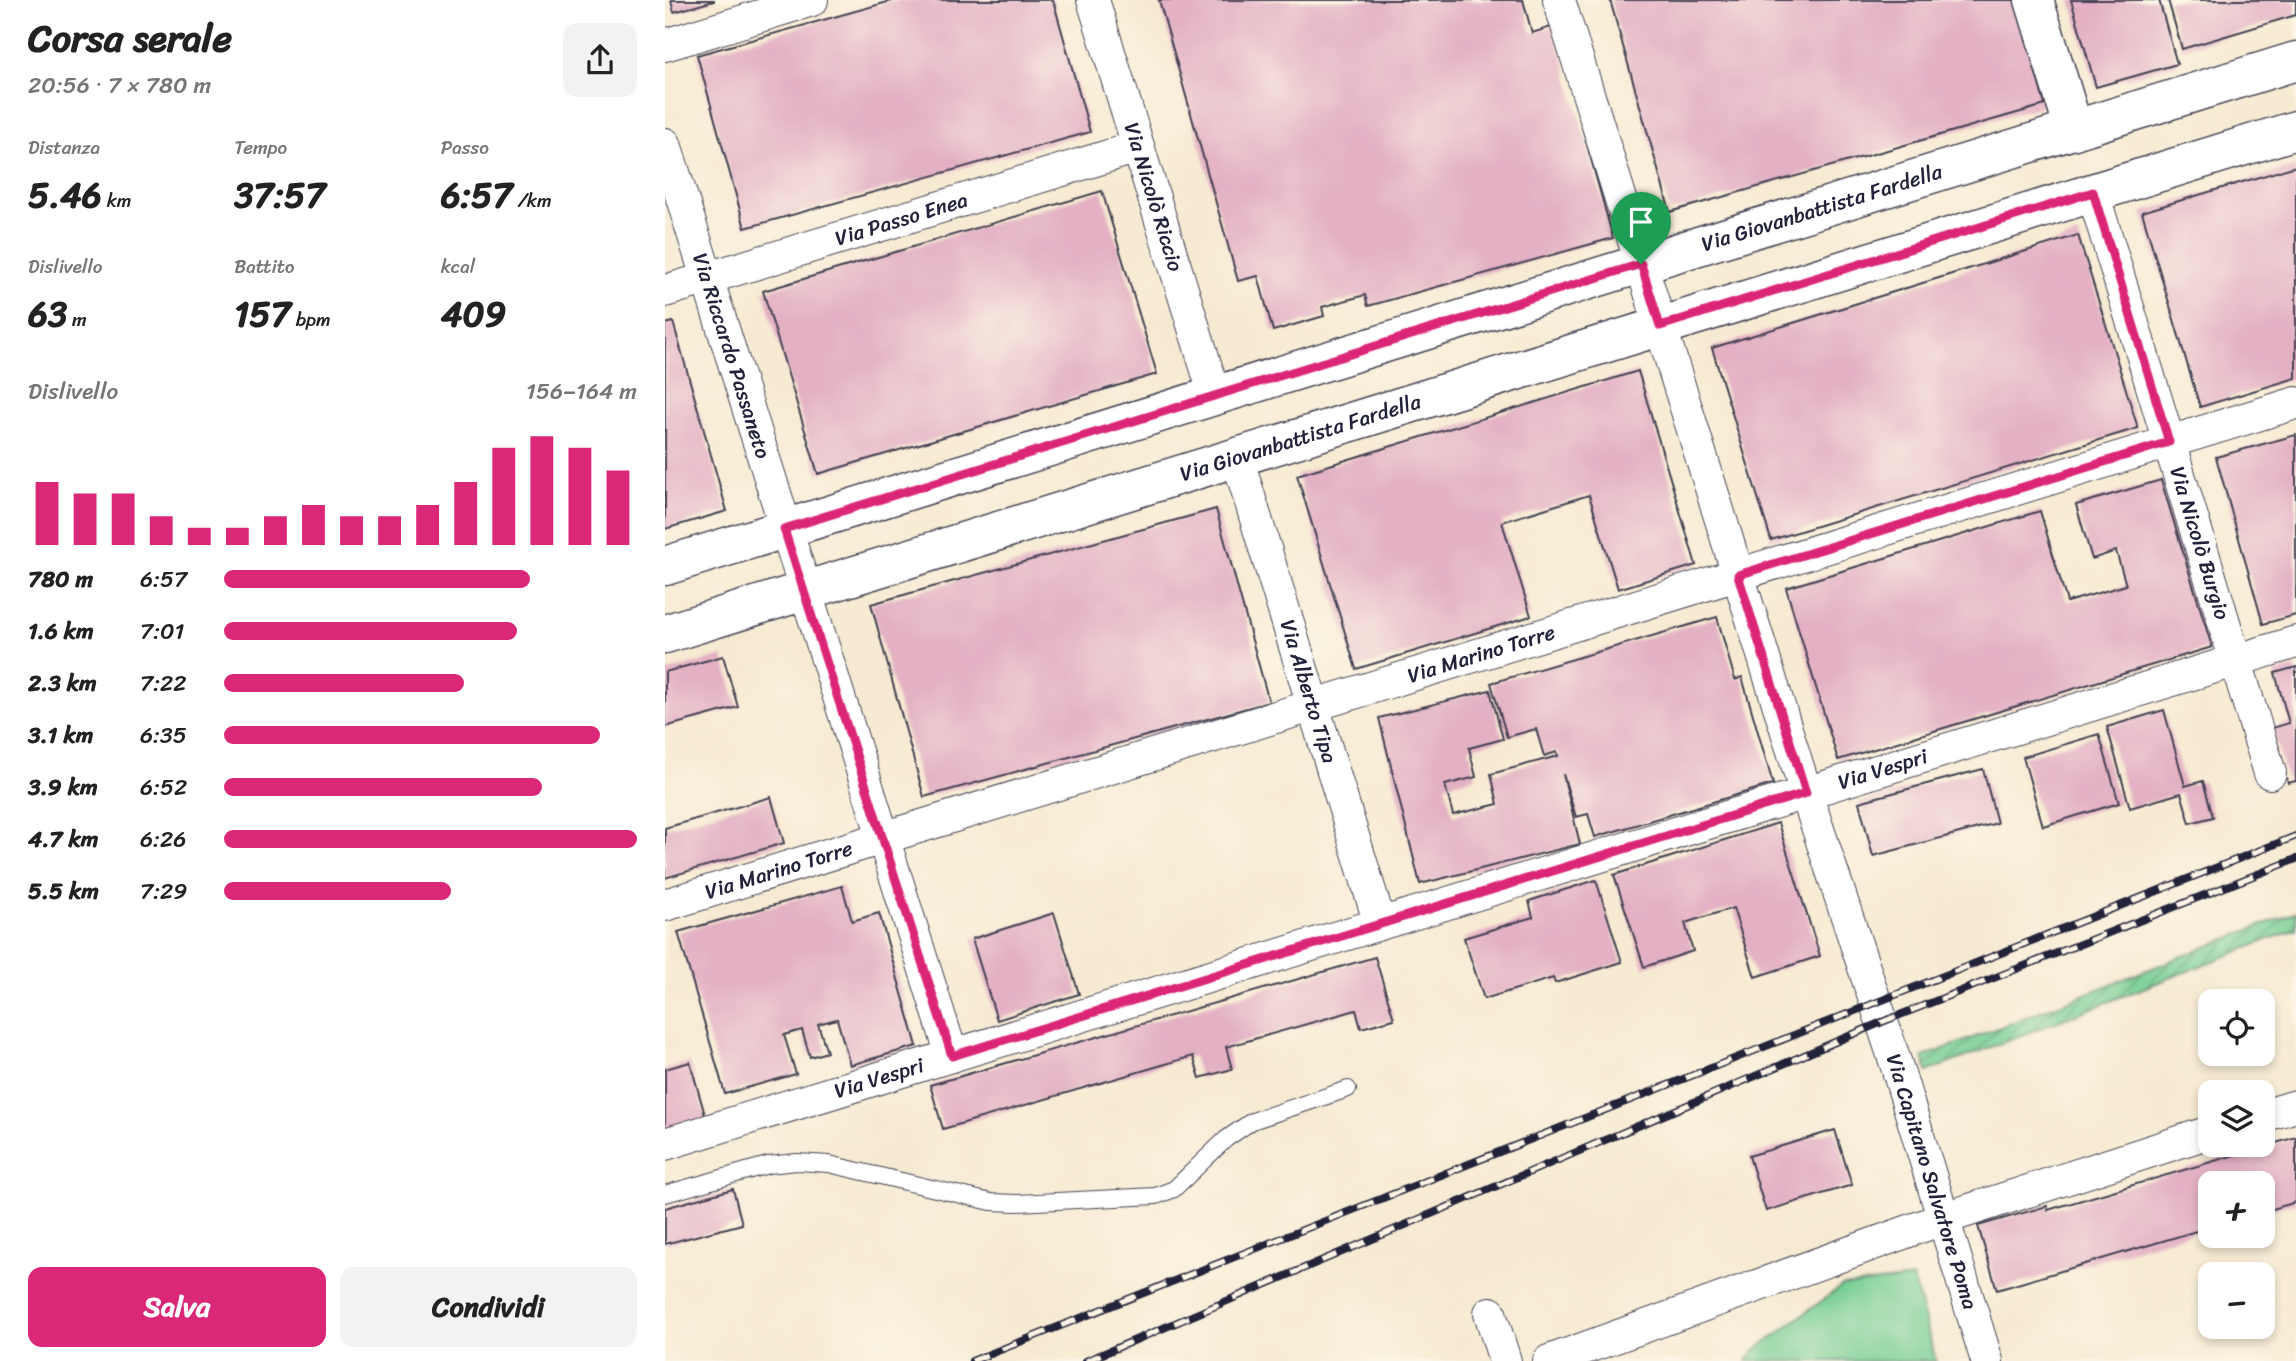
<!DOCTYPE html>
<html lang="it">
<head>
<meta charset="utf-8">
<style>
  body { margin:0; font-family:Sriracha,sans-serif; background:#f2f2f2; color:#222; height:100vh; display:flex; flex-direction:column; font-size:26px; white-space:nowrap }
  * { box-sizing:border-box; margin:0 }
  p { font-size:23px; color:#767676 }
  .icon { flex:none; width:38px; height:38px; fill:none; stroke:currentColor; stroke-width:2; stroke-linecap:round; stroke-linejoin:round }
  .map { position:relative; flex:1; overflow:hidden }
  .details { display:flex; flex-direction:column; background:#fff; width:665px }
  .details>* { flex:none }
  .controls { position:absolute; left:1533px; top:989px; display:grid; gap:14px }
  .controls a { display:grid; place-items:center; width:77px; height:77px; border-radius:14px; background:#fff; box-shadow:0 4px 10px #0003; font-size:35px }
  .pin { position:absolute; display:grid; place-items:center; width:60px; height:60px; color:#fff; margin:-72px -30px; border-radius:50% 50% 50% 0; rotate:-45deg; box-shadow:0 0 7px #0007 }
  .pin .icon { rotate:45deg }
  .round { display:grid; place-items:center; flex:none; width:74px; height:74px; border-radius:14px; background:#f2f2f2 }
  .head { display:flex; align-items:center; justify-content:space-between; height:119px; padding:0 28px }
  h1 { font-size:38px; font-weight:700; line-height:52px }
  .figures { display:grid; grid-template-columns:repeat(3,1fr); gap:10px; height:119px; padding:7px 28px }
  .figures div { display:grid; align-content:center }
  .figures b { font-size:35px; font-weight:700 }
  .figures small { font-size:19px; font-weight:400 }
  .figures p { font-size:19px }
  .chart { height:196px; padding:14px 28px }
  .chart p { display:flex; justify-content:space-between }
  .chart svg { width:100%; height:126px; margin-top:7px; stroke:#db2777; stroke-width:6 }
  .button { display:flex; gap:14px; margin-top:auto; padding:14px 28px }
  .button a { flex:1; height:80px; border-radius:14px; background:#db2777; color:#fff; font-size:28px; font-weight:700; line-height:80px; text-align:center }
  .button a+a { background:#f2f2f2; color:#222 }
  ul { padding:0 28px; list-style:none; font-size:23px }
  li { display:grid; grid-template-columns:112px 84px 1fr; align-items:center; height:52px }
  li i { height:18px; border-radius:9px; background:#db2777 }
  main { display:flex; flex:1; min-height:0 }
  .map>svg:first-child { display:block }
  .grass { fill:#76ce93; stroke:#4c7867; stroke-width:2 }
  .garden { fill:url(#garden-furrows); stroke:#4c7867; stroke-width:2 }
  .building { fill:#e3b0c4 }
  .lines { fill:none; stroke-linecap:round; stroke-linejoin:round }
  .service-casing { stroke:#424052; stroke-width:18 }
  .minor-casing { stroke:#424052; stroke-width:34 }
  .tertiary-casing { stroke:#424052; stroke-width:41 }
  .secondary-casing { stroke:#424052; stroke-width:41 }
  .service { stroke:#fff; stroke-width:16 }
  .minor { stroke:#fff; stroke-width:32 }
  .tertiary { stroke:#fff; stroke-width:38 }
  .secondary { stroke:#fff; stroke-width:38 }
  .rail-casing { stroke:#22223b; stroke-width:8 }
  .rail { stroke:#fcf5e5; stroke-width:5; stroke-dasharray:16; stroke-linecap:butt }
  .route-casing { stroke:#fff; stroke-width:14 }
  .route { stroke:#db2777; stroke-width:9 }
  .labels { text-anchor:middle; dominant-baseline:central; stroke-width:7; stroke-linejoin:round; paint-order:stroke }
  .street-label { font-size:21px; fill:#22223b; stroke:#fcf5e5 }
</style>
</head>
<body>
<main>
<section class="details">
<div class="head"><div><h1>Corsa serale</h1><p>20:56 · 7 × 780 m</p></div><a class="round"><svg class="icon" aria-label="share" viewBox="0 0 24 24"><path d="M12 15V3M7 8l5-5 5 5M5 13v7h14v-7"/></svg></a></div>
<div class="figures">
<div><p>Distanza</p><b>5.46<small> km</small></b></div>
<div><p>Tempo</p><b>37:57</b></div>
<div><p>Passo</p><b>6:57<small> /km</small></b></div>
</div>
<div class="figures">
<div><p>Dislivello</p><b>63<small> m</small></b></div>
<div><p>Battito</p><b>157<small> bpm</small></b></div>
<div><p>kcal</p><b>409</b></div>
</div>
<div class="chart"><p><span>Dislivello</span>156–164 m</p>
<svg viewBox="0 0 160 44" preserveAspectRatio="none"><path d="M5 44V22M15 44V26M25 44V26M35 44V34M45 44V38M55 44V38M65 44V34M75 44V30M85 44V34M95 44V34M105 44V30M115 44V22M125 44V10M135 44V6M145 44V10M155 44V18"/></svg>
</div>
<ul>
<li><b>780 m</b>6:57<i style="width:74%"></i></li>
<li><b>1.6 km</b>7:01<i style="width:71%"></i></li>
<li><b>2.3 km</b>7:22<i style="width:58%"></i></li>
<li><b>3.1 km</b>6:35<i style="width:91%"></i></li>
<li><b>3.9 km</b>6:52<i style="width:77%"></i></li>
<li><b>4.7 km</b>6:26<i style="width:100%"></i></li>
<li><b>5.5 km</b>7:29<i style="width:55%"></i></li>
</ul>
<div class="button"><a>Salva</a><a>Condividi</a></div>
</section>
<div class="map">
<svg width="1631" height="1361" viewBox="0 0 1631 1361">
  <defs>
    <pattern id="garden-furrows" width="10" height="10" patternUnits="userSpaceOnUse" patternTransform="scale(1.75)"><rect width="10" height="10" fill="#76ce93"/><path d="M-1 1l2-2M0 10L10 0M9 11l2-2" fill="none" stroke="#60a779"/></pattern>
  </defs>
  <rect width="100%" height="100%" fill="#fcf5e5"/>
  <filter id="ink" filterUnits="userSpaceOnUse"><feTurbulence type="fractalNoise" baseFrequency=".0143" numOctaves="2"/><feDisplacementMap in="SourceGraphic" scale="14" xChannelSelector="R" yChannelSelector="G"/><feConvolveMatrix kernelMatrix="1 2 1 2 8 2 1 2 1" color-interpolation-filters="sRGB"/></filter>
  <filter id="wash" filterUnits="userSpaceOnUse"><feTurbulence type="fractalNoise" baseFrequency=".00686" numOctaves="4" result="noise"/><feDisplacementMap in="SourceGraphic" scale="28" xChannelSelector="R" yChannelSelector="G"/><feGaussianBlur stdDeviation="1.57" result="paint"/><feColorMatrix in="noise" values="0 0 0 0 0 0 0 0 0 0 0 0 0 0 0 0 0 1.4 0 .05"/><feComposite in="paint" operator="in"/></filter>
  <g filter="url(#wash)">
    <rect width="100%" height="100%" fill="#f7ead2"/>
    <!-- grass -->
    <path class="grass" d="M1248,1278l23,83h-189l7,-10 88,-65z"/>
    <!-- garden -->
    <path class="garden" d="M1631,912v17l-369,143 -4,-15z"/>
    <g id="blocks">
      <!-- building -->
      <path class="building" d="M6,0h43v1l-40,11z
        M230,0h158l37,132 -345,96 -48,-173z
        M494,0h364l9,33 22,-7 59,212 -245,68 -3,-11 -43,12 2,9 -51,15 -15,-55 -20,5z
        M945,0h405l30,105 -375,107z
        M1406,0h88l18,64 -81,23z
        M1503,0h128v15l-114,34z
        M1631,166v212l-96,29 -58,-195z
        M437,191l55,183 -339,100 -55,-183z
        M1413,235l60,193 -367,112 -59,-192z
        M8,322l54,189 -62,18v-205z
        M973,371l58,194 -78,24 -29,-94 -87,27 29,94 -175,53 -59,-194z
        M1631,435v180l-33,9 -47,-167z
        M1496,480l51,167 -374,113 -52,-172 254,-77 27,91 59,-17 -10,-34 -24,8 -16,-54z
        M551,509l53,193 -345,95 -53,-193z
        M1052,617l18,63 7,-3 31,107 -178,53 -7,-23 -12,3 -13,-43 17,70 -160,40 -41,-166 111,-28 13,49 -34,9 7,29 -31,8 8,30 45,-11 -7,-30 67,-18 -1,-4 -13,4 -8,-27 -29,8 -16,-54z
        M58,656l15,51 -73,20v-55z
        M1631,667v114l-8,2 -16,-55 17,-5 -14,-50z
        M1499,710l21,76 18,-5 10,36 -23,6 -9,-30 -51,15 -23,-81z
        M1434,734l20,69 -76,23 -20,-69z
        M1318,769l14,54 -124,33 -14,-54z
        M106,797l13,46 -119,35v-50z
        M1113,823l42,133 -65,21 -22,-69 -48,15 8,28 -49,16 -30,-92z
        M931,880l26,82 -67,21 -2,-5 -69,21 -20,-61 69,-21 -4,-16z
        M177,886l10,35 27,-8 38,133 -67,19 -13,-46 -19,5 9,28 -17,5 -8,-27 -18,5 12,39 -71,20 -47,-162z
        M389,913l25,81 -82,26 -25,-81z
        M710,957l19,62 -33,9 -5,-18 -130,37 6,22 -32,9 -7,-22 -250,73 -13,-44z
        M25,1062l17,60 -42,12v-65z
        M1170,1130l17,55 -86,26 -17,-55z
        M1631,1137v65l-33,10v-29h-53v44l-213,63 -19,-64 69,-20 1,4z
        M68,1189l9,35 -77,20v-36z"/>
    </g>
  </g>
  <g filter="url(#ink)">
    <use href="#blocks" fill-opacity="0" stroke="#424052" stroke-width="2"/>
    <g class="lines">
      <!-- service casing -->
      <g class="service-casing">
        <path id="service" d="M0,1194l103,-29 29,-3 32,2 162,38 26,1 139,-7 18,-7 52,-50 26,-18 96,-32"/>
      </g>
      <!-- minor casing -->
      <g class="minor-casing">
        <g id="minor">
          <path id="s1" d="M428,0l122,396"/>
          <path id="s2" d="M894,0l247,793 91,274 90,294"/>
          <path d="M0,45l147,-45"/>
          <path id="s3" d="M0,144l287,912"/>
          <path id="s4" d="M1428,193l177,580"/>
          <path id="s5" d="M0,291l473,-144"/>
          <path id="s6" d="M572,457l143,467"/>
          <path id="s7" d="M0,905l1631,-502"/>
          <path d="M1598,1116l33,-10"/>
          <path id="s8" d="M0,1144l1631,-502"/>
          <path d="M825,1313l15,48"/>
          <path d="M884,1361l396,-143 265,-86"/>
        </g>
      </g>
      <!-- tertiary casing -->
      <g class="tertiary-casing">
        <path id="tertiary" d="M1369,0l40,130"/>
      </g>
      <!-- secondary casing -->
      <g class="secondary-casing">
        <g id="secondary">
          <path id="s9" d="M0,566l1631,-505"/>
          <path id="s10" d="M0,634l1631,-504"/>
        </g>
      </g>
      <!-- service -->
      <use href="#service" class="service"/>
      <!-- minor -->
      <use href="#minor" class="minor"/>
      <!-- tertiary -->
      <use href="#tertiary" class="tertiary"/>
      <!-- secondary -->
      <use href="#secondary" class="secondary"/>
      <!-- rail casing -->
      <g class="rail-casing">
        <path id="rail" d="M307,1361l1324,-525
          M421,1361l796,-339 414,-163"/>
      </g>
      <!-- rail -->
      <use href="#rail" class="rail"/>
    </g>
  </g>
  <g class="lines" filter="url(#ink)">
    <!-- route casing -->
    <g class="route-casing">
      <path id="route" d="M1428,192l76,250 -431,133 68,218 -854,263 -168,-527 857,-265 19,62z"/>
    </g>
    <!-- route -->
    <use href="#route" class="route"/>
  </g>
  <g class="labels">
    <!-- street labels -->
    <g class="street-label">
      <text stroke="none"><textPath href="#s1" startOffset="206">Via Nicolò Riccio</textPath></text>
      <text stroke="none"><textPath href="#s9" startOffset="1211">Via Giovanbattista Fardella</textPath></text>
      <text stroke="none"><textPath href="#s5" startOffset="247">Via Passo Enea</textPath></text>
      <text stroke="none"><textPath href="#s3" startOffset="222">Via Riccardo Passaneto</textPath></text>
      <text stroke="none"><textPath href="#s10" startOffset="665">Via Giovanbattista Fardella</textPath></text>
      <text stroke="none"><textPath href="#s4" startOffset="366">Via Nicolò Burgio</textPath></text>
      <text stroke="none"><textPath href="#s7" startOffset="854">Via Marino Torre</textPath></text>
      <text stroke="none"><textPath href="#s6" startOffset="245">Via Alberto Tipa</textPath></text>
      <text stroke="none"><textPath href="#s8" startOffset="1274">Via Vespri</textPath></text>
      <text stroke="none"><textPath href="#s7" startOffset="119">Via Marino Torre</textPath></text>
      <text stroke="none"><textPath href="#s8" startOffset="224">Via Vespri</textPath></text>
      <text stroke="none"><textPath href="#s2" startOffset="1239">Via Capitano Salvatore Poma</textPath></text>
    </g>
  </g>
</svg>
<div class="controls">
<a><svg class="icon" aria-label="locate" viewBox="0 0 24 24"><circle cx="12" cy="12" r="6"/><path d="M12 2v4M12 18v4M2 12h4M18 12h4"/></svg></a>
<a><svg class="icon" aria-label="layers" viewBox="0 0 24 24"><path d="M12 4l9 5-9 5-9-5zM3 14l9 5 9-5"/></svg></a>
<a>+</a>
<a>−</a>
</div>
<div class="pin" style="left:976px;top:264px;background:#1e9e55"><svg class="icon" aria-label="arrive" viewBox="0 0 24 24"><path d="M6 21V4h12l-3 4 3 4H6"/></svg></div>
</div>
</main>
</body>
</html>
